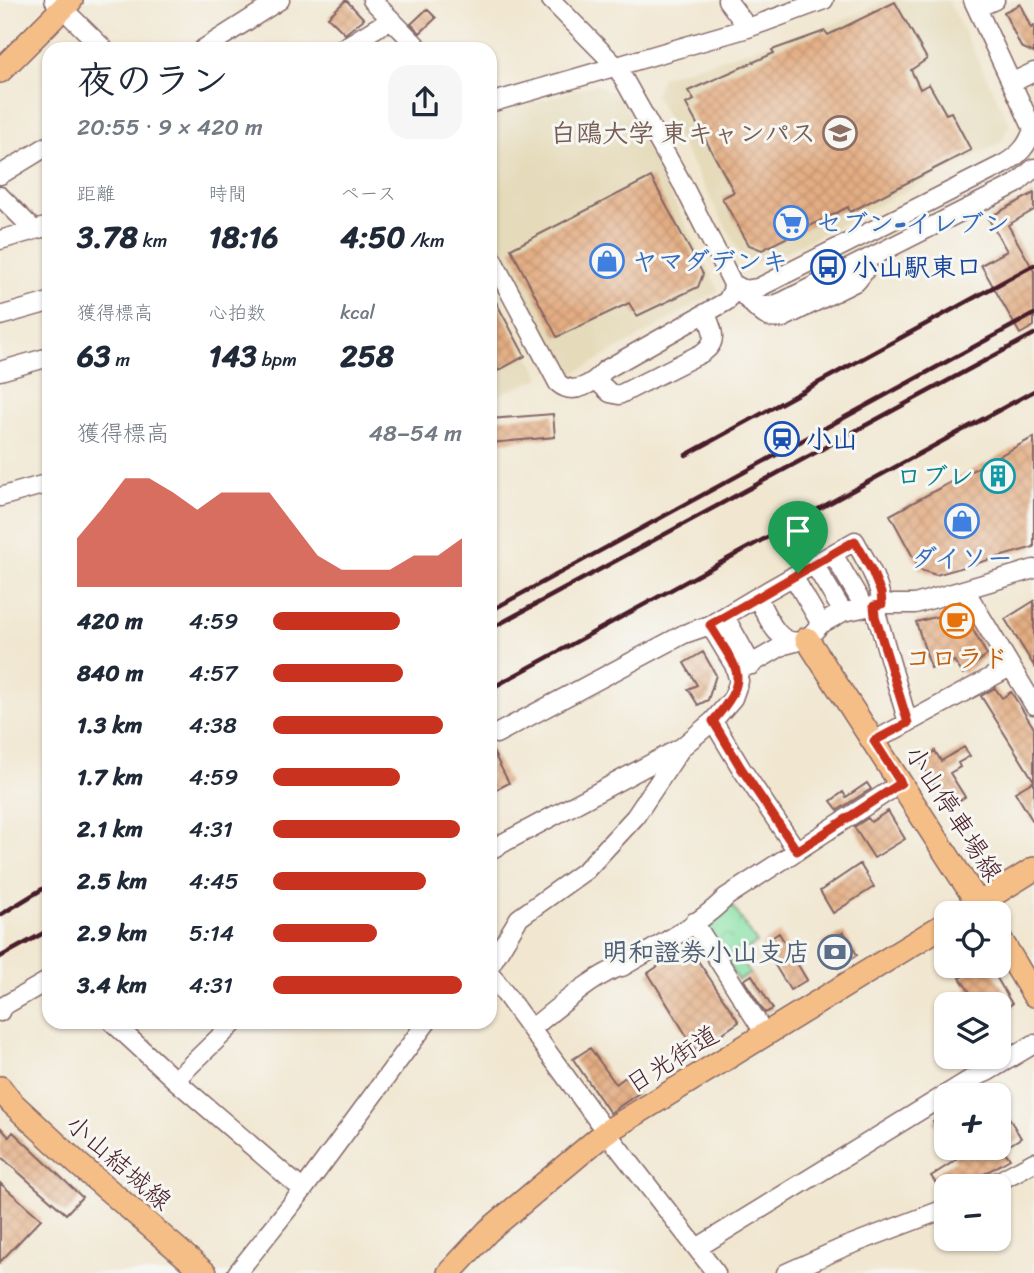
<!DOCTYPE html>
<html lang="ja">
<head>
<meta charset="utf-8">
<style>
  body { margin:0; font-family:Sriracha,"Klee One",sans-serif; background:#f6f6f7; color:#1f2937; height:100vh; display:flex; flex-direction:column; font-size:26px; white-space:nowrap }
  * { box-sizing:border-box; margin:0 }
  p { font-size:23px; color:#747a83 }
  .icon { flex:none; width:38px; height:38px; fill:none; stroke:currentColor; stroke-width:2; stroke-linecap:round; stroke-linejoin:round }
  .map { position:relative; flex:1; overflow:hidden }
  .panel { position:absolute; left:42px; top:42px; width:455px; height:987px; display:flex; flex-direction:column; background:#fff; border-radius:21px; box-shadow:0 2px 5px #0004 }
  .panel>* { flex:none }
  .buttons { position:absolute; left:934px; top:901px; display:grid; gap:14px }
  .buttons a { display:grid; place-items:center; width:77px; height:77px; border-radius:14px; background:#fff; box-shadow:0 2px 5px #0004; font-size:35px }
  .pin { position:absolute; display:grid; place-items:center; width:60px; height:60px; color:#fff; margin:-72px -30px; border-radius:50% 50% 50% 0; rotate:-45deg; box-shadow:0 0 7px #0007 }
  .pin .icon { rotate:45deg }
  .round { display:grid; place-items:center; flex:none; width:74px; height:74px; border-radius:21px; background:#f6f6f7 }
  .headline { display:flex; align-items:center; justify-content:space-between; height:119px; padding:0 35px }
  h1 { font-size:38px; font-weight:800; line-height:52px }
  .stats { display:grid; grid-template-columns:repeat(3,1fr); gap:10px; height:119px; padding:7px 35px }
  .stats div { display:grid; align-content:center }
  .stats b { font-size:30px; font-weight:800 }
  .stats small { font-size:19px; font-weight:400 }
  .stats p { font-size:19px }
  .chart { height:196px; padding:14px 35px }
  .chart p { display:flex; justify-content:space-between }
  .chart svg { width:100%; height:126px; margin-top:7px; fill:#c8321e; opacity:.7 }
  ul { padding:0 35px; list-style:none; font-size:23px }
  li { display:grid; grid-template-columns:112px 84px 1fr; align-items:center; height:52px }
  li i { height:18px; border-radius:9px; background:#c8321e }
  .map>svg:first-child { display:block }
  .built { fill:#e5daba }
  .park { fill:url(#park-crowns); stroke:#698068; stroke-width:2 }
  .building { fill:url(#building-cross-hatch) }
  .lines { fill:none; stroke-linecap:round; stroke-linejoin:round }
  .minor-casing { stroke:#846565; stroke-width:21 }
  .major-casing { stroke:#846565; stroke-width:26 }
  .minor { stroke:#fff; stroke-width:18 }
  .major { stroke:#f6be87; stroke-width:23 }
  .rail { stroke:#4a1f2b; stroke-width:4.5 }
  .route-casing { stroke:#fff; stroke-width:14 }
  .route { stroke:#c8321e; stroke-width:9 }
  .labels { text-anchor:middle; dominant-baseline:central; stroke-width:6; stroke-linejoin:round; paint-order:stroke }
  .education-label { font-size:26px; font-weight:bold; fill:#785e54; stroke:#f6f6f2; text-anchor:end }
  .shop-label { font-size:26px; font-weight:bold; fill:#366cbe; stroke:#f6f6f2; text-anchor:start }
  .transit-label { font-size:26px; font-weight:bold; fill:#164399; stroke:#f6f6f2; text-anchor:start }
  .culture-label { font-size:26px; font-weight:bold; fill:#0d838f; stroke:#f6f6f2; text-anchor:end }
  .food-label { font-size:26px; font-weight:bold; fill:#c56008; stroke:#f6f6f2 }
  .street-label { font-size:26px; fill:#4a1f2b; stroke:#f6f6f2 }
  .service-label { font-size:26px; font-weight:bold; fill:#4e5e75; stroke:#f6f6f2; text-anchor:end }
</style>
</head>
<body>
<div class="map">
<svg width="1034" height="1273" viewBox="0 0 1034 1273">
  <defs>
    <pattern id="park-crowns" width="20" height="18" patternUnits="userSpaceOnUse" patternTransform="scale(1.75)"><rect width="20" height="18" fill="#88e1a6"/><path d="M2 6a3 3 0 1 1 6 0M12 15a3 3 0 1 1 6 0" fill="none" stroke="#77c18f"/></pattern>
    <pattern id="building-cross-hatch" width="8" height="8" patternUnits="userSpaceOnUse" patternTransform="scale(1.75)"><rect width="8" height="8" fill="#e3ad83"/><path d="M0 0l8 8M0 8l8-8" fill="none" stroke="#c49471"/></pattern>
  </defs>
  <rect width="100%" height="100%" fill="#f6f6f2"/>
  <filter id="ink" filterUnits="userSpaceOnUse"><feTurbulence type="fractalNoise" baseFrequency=".0143" numOctaves="2"/><feDisplacementMap in="SourceGraphic" scale="14" xChannelSelector="R" yChannelSelector="G"/><feConvolveMatrix kernelMatrix="1 2 1 2 8 2 1 2 1" color-interpolation-filters="sRGB"/></filter>
  <filter id="wash" filterUnits="userSpaceOnUse"><feTurbulence type="fractalNoise" baseFrequency=".00686" numOctaves="4" result="noise"/><feDisplacementMap in="SourceGraphic" scale="28" xChannelSelector="R" yChannelSelector="G"/><feGaussianBlur stdDeviation="1.57" result="paint"/><feColorMatrix in="noise" values="0 0 0 0 0 0 0 0 0 0 0 0 0 0 0 0 0 1.4 0 .05"/><feComposite in="paint" operator="in"/></filter>
  <g filter="url(#wash)">
    <rect width="100%" height="100%" fill="#f1e7d1"/>
    <!-- built -->
    <path class="built" d="M888,0h60l62,124 -10,19 -238,121 -20,-7 -87,-162 7,-18 175,-54z
      M597,84l25,14 97,193 -149,85 -14,-14 -66,-126v-120z
      M490,282l51,96 -51,20z"/>
    <!-- park -->
    <path class="park" d="M732,905l25,38 -19,12 12,19 -12,6 -33,-50 3,-10z"/>
    <g id="blocks">
      <!-- building -->
      <path class="building" d="M346,0l18,19 -19,15 -17,-17z
        M895,2l32,57 -16,11 9,19 9,-5 17,30 5,-2 20,38 -121,62 -2,-5 -86,43 -13,-5 -27,-47 12,-6 -48,-88 8,-4 -6,-9 86,-38 -2,-3 53,-19 3,4z
        M1020,4l11,24 3,-2v27l-13,-6 -17,-35z
        M427,9l9,9 -16,15 -9,-9z
        M651,177l52,97 -5,13 -61,29 -8,-13 -72,34 -46,-88z
        M1034,193v17l-26,15 26,46v55l-14,8 -39,-69 26,-14 -19,-33z
        M490,291l35,65 -35,19z
        M553,414l2,23 -65,6v-24z
        M1034,437v110l-98,28 -16,-5 -30,-55z
        M1034,601v65l-29,-47z
        M962,610l25,45 -24,19 -9,-13 -23,7 -15,-46z
        M703,652l13,23 -8,25 -10,5 -10,-16 9,-4 -13,-22z
        M995,688l7,10 9,-6 23,36v53l-53,-85z
        M490,746l19,37 -19,10z
        M964,747l6,9 -12,7 2,4 -10,6 15,24 -16,10 -30,-46 16,-10 6,10z
        M1034,781v42l-19,-31z
        M867,783l4,6 -33,21 -7,-9 12,-9 3,5z
        M888,811l17,28 -31,19 -20,-31 14,-9 3,4z
        M860,864l14,23 -41,26 -13,-22z
        M844,932l13,23 -19,13 -16,-25z
        M779,933l28,47 -17,10 -28,-46z
        M688,946l51,76 -43,29 -48,-78z
        M978,966h12l22,38 -13,9v-9h-21l-18,-26z
        M752,975l21,34 -8,4 -21,-33z
        M590,1048l26,36 11,-8 12,17 -29,20 -37,-54z
        M999,1101l22,37 -18,11 7,10 -47,27h-16v11h-2l-14,-21 25,-16 -7,-12h50z
        M947,1113v31l-14,-23z
        M0,1127l9,10 4,-5 69,65 -16,17 -66,-58z
        M0,1183l41,36 -41,43z"/>
    </g>
  </g>
  <g filter="url(#ink)">
    <use href="#blocks" fill-opacity="0" stroke="#846565" stroke-width="2"/>
    <g class="lines">
      <!-- minor casing -->
      <g class="minor-casing">
        <path id="minor" d="M54,0l50,49
          M372,0l48,49
          M551,0l66,67 66,118 50,99 15,16 11,6 15,-1 10,-4 232,-117 18,-16
          M727,0l21,28
          M977,8l18,-8
          M203,49l77,-49
          M342,49l49,-30
          M1013,82l21,-10
          M490,103l258,-75 76,-28
          M0,175l49,-30
          M0,196l34,34
          M0,240l49,-14
          M490,255l68,128c16,14 36,0 47,-13l122,-69 5,-10 1,-7
          M735,285l10,5 13,-2 246,-124c15,-9 24,-18 29,-35l-60,-129
          M751,303c10,10 17,18 32,15l74,-37 7,-9 5,-14
          M0,316l49,-14
          M0,371l49,-14
          M596,380l14,13 9,2 83,-42c17,-11 11,-23 4,-39
          M0,497l49,-14
          M833,554l26,44 2,9
          M814,564l29,48
          M793,576l28,48
          M965,590l69,115
          M757,597l-47,28 24,40 12,2 38,-22 23,-6 14,-15 22,-12 39,-8h33l119,-35
          M874,605l34,118
          M725,617l27,48
          M799,641c-22,5 -33,-28 -42,-44l98,-56c11,20 24,40 27,63
          M713,721l28,47 56,83
          M496,734l188,-100 26,-9
          M874,741l136,-74
          M490,850l192,-103 31,-26 20,-23 6,-17 -5,-16
          M694,922l71,112
          M490,966l29,-48 67,-48 49,-53 45,-67
          M490,973l116,159 110,141
          M0,1012l2,-5 47,-27
          M112,1022l63,58 128,110
          M531,1029c20,-16 68,-58 91,-62 30,-18 82,-45 104,-70l175,-114
          M175,1080l60,-58
          M990,1186l44,-24
          M697,1248l274,-169 16,-7 47,-28
          M237,1273l66,-83 124,-168
          M786,1273l56,-25 105,-40"/>
      </g>
      <!-- major casing -->
      <g class="major-casing">
        <path id="major" d="M0,71l71,-71
          M807,639l178,275
          M962,914l72,-45
          M999,937l35,58
          M0,1088l11,14 67,62 127,109
          M449,1273l39,-42 118,-99 341,-209"/>
      </g>
      <!-- minor -->
      <use href="#minor" class="minor"/>
      <!-- major -->
      <use href="#major" class="major"/>
      <!-- rail -->
      <path class="rail" d="M686,455l348,-190
        M490,611l544,-297
        M490,629l544,-295
        M490,689l544,-298
        M0,915l49,-30
        M0,957l49,-27"/>
    </g>
  </g>
  <g class="lines" filter="url(#ink)">
    <!-- route casing -->
    <g class="route-casing">
      <path id="route" d="M855,541l17,30 9,22 1,11 -8,2 1,10 33,107 -34,18 27,42 -104,68 -56,-83 -28,-47c39,-46 25,-49 -3,-96z"/>
    </g>
    <!-- route -->
    <use href="#route" class="route"/>
  </g>
  <!-- icons -->
  <defs>
    <g id="university-ring" transform="scale(1.75)"><circle r="9.5" fill="#f6f6f2" stroke="#8d6e63" stroke-width="1.5"/><path d="M0-5L7-2L0 1L-7-2ZM-4 1L0 2.5L4 1V4Q0 6-4 4Z" fill="#8d6e63"/></g>
    <g id="supermarket-ring" transform="scale(1.75)"><circle r="9.5" fill="#f6f6f2" stroke="#3f7fe0" stroke-width="1.5"/><path d="M-6-5.5h2.5l.6 2H6L4.5 2H-2.5L-4.4-4H-6ZM-1.5 3.2a1.3 1.3 0 1 0 .1 0ZM3 3.2a1.3 1.3 0 1 0 .1 0Z" fill="#3f7fe0"/></g>
    <g id="shop-ring" transform="scale(1.75)"><circle r="9.5" fill="#f6f6f2" stroke="#3f7fe0" stroke-width="1.5"/><path d="M-5-2.5h2.3a2.7 3.5 0 0 1 5.4 0H5L5.5 6h-11ZM-1.5-2.5h3a1.5 2.3 0 0 0-3 0Z" fill="#3f7fe0"/></g>
    <g id="bus-ring" transform="scale(1.75)"><circle r="9.5" fill="#f6f6f2" stroke="#1a4fb4" stroke-width="1.5"/><path d="M-5-6H5V4H4V6H2V4H-2V6H-4V4H-5ZM-3.5-4V0h7V-4ZM-3.5 1.2v1.5H-2V1.2ZM2 1.2v1.5H3.5V1.2Z" fill="#1a4fb4"/></g>
    <g id="station-ring" transform="scale(1.75)"><circle r="9.5" fill="#f6f6f2" stroke="#1a4fb4" stroke-width="1.5"/><path d="M-3-6H3Q5-6 5-4V2Q5 4 3 4L4.5 6H3L1.5 4h-3L-3 6H-4.5L-3 4Q-5 4-5 2V-4Q-5-6-3-6ZM-3.5-4v3h7v-3ZM-3.5 1v1.5H-2V1ZM2 1v1.5H3.5V1Z" fill="#1a4fb4"/></g>
    <g id="building-ring" transform="scale(1.75)"><circle r="9.5" fill="#f6f6f2" stroke="#0f9aa8" stroke-width="1.5"/><path d="M-4-6H4V6H1V3H-1V6H-4ZM-2.5-4.3h1.7v1.8h-1.7ZM.8-4.3h1.7v1.8H.8ZM-2.5-1h1.7V.8h-1.7ZM.8-1h1.7V.8H.8Z" fill="#0f9aa8"/></g>
    <g id="cafe-ring" transform="scale(1.75)"><circle r="9.5" fill="#f6f6f2" stroke="#e8710a" stroke-width="1.5"/><path d="M-5.5-4.5H6V0H3Q3 3.5 0 3.5H-2.5Q-5.5 3.5-5.5 0ZM3-3.2v2h1.7v-2ZM-6 4.5H4V6H-6Z" fill="#e8710a"/></g>
    <g id="bank-ring" transform="scale(1.75)"><circle r="9.5" fill="#f6f6f2" stroke="#5c6f8a" stroke-width="1.5"/><path d="M-6-4H6V4H-6ZM0-2.3a2.3 2.3 0 1 0 0 4.6a2.3 2.3 0 1 0 0-4.6Z" fill="#5c6f8a"/></g>
  </defs>
  <g fill-rule="evenodd">
    <use href="#university-ring" x="840" y="133"/>
    <use href="#supermarket-ring" x="791" y="223"/>
    <use href="#shop-ring" x="607" y="261"/>
    <use href="#bus-ring" x="828" y="267"/>
    <use href="#station-ring" x="782" y="439"/>
    <use href="#building-ring" x="998" y="476"/>
    <use href="#shop-ring" x="962" y="521"/>
    <use href="#cafe-ring" x="957" y="621"/>
    <use href="#bank-ring" x="835" y="952"/>
  </g>
  <g class="labels">
    <!-- education labels -->
    <g class="education-label">
      <text x="816" y="133">白鴎大学 東キャンパス</text>
    </g>
    <!-- shop labels -->
    <g class="shop-label">
      <text x="816" y="223">セブン-イレブン</text>
      <text x="632" y="261">ヤマダデンキ</text>
      <text x="962" y="558" text-anchor="middle">ダイソー</text>
    </g>
    <!-- transit labels -->
    <g class="transit-label">
      <text x="852" y="267">小山駅東口</text>
      <text x="806" y="439">小山</text>
    </g>
    <!-- culture labels -->
    <g class="culture-label">
      <text x="974" y="476">ロブレ</text>
    </g>
    <!-- food labels -->
    <g class="food-label">
      <text x="957" y="658">コロラド</text>
    </g>
    <!-- street labels -->
    <g class="street-label">
      <text transform="translate(954 813) rotate(57)">小山停車場線</text>
      <text transform="translate(672 1059) rotate(-32)">日光街道</text>
      <text transform="translate(119 1162) rotate(41)">小山結城線</text>
    </g>
    <!-- service labels -->
    <g class="service-label">
      <text x="810" y="952">明和證券小山支店</text>
    </g>
  </g>
</svg>
<div class="buttons">
<a><svg class="icon" aria-label="locate" viewBox="0 0 24 24"><circle cx="12" cy="12" r="6"/><path d="M12 2v4M12 18v4M2 12h4M18 12h4"/></svg></a>
<a><svg class="icon" aria-label="layers" viewBox="0 0 24 24"><path d="M12 4l9 5-9 5-9-5zM3 14l9 5 9-5"/></svg></a>
<a>+</a>
<a>−</a>
</div>
<div class="pin" style="left:798px;top:573px;background:#1e9e55"><svg class="icon" aria-label="arrive" viewBox="0 0 24 24"><path d="M6 21V4h12l-3 4 3 4H6"/></svg></div>
<section class="panel">
<div class="headline"><div><h1>夜のラン</h1><p>20:55 · 9 × 420 m</p></div><a class="round"><svg class="icon" aria-label="share" viewBox="0 0 24 24"><path d="M12 15V3M7 8l5-5 5 5M5 13v7h14v-7"/></svg></a></div>
<div class="stats">
<div><p>距離</p><b>3.78<small> km</small></b></div>
<div><p>時間</p><b>18:16</b></div>
<div><p>ペース</p><b>4:50<small> /km</small></b></div>
</div>
<div class="stats">
<div><p>獲得標高</p><b>63<small> m</small></b></div>
<div><p>心拍数</p><b>143<small> bpm</small></b></div>
<div><p>kcal</p><b>258</b></div>
</div>
<div class="chart"><p><span>獲得標高</span>48–54 m</p>
<svg viewBox="0 0 160 44" preserveAspectRatio="none"><path d="M0 44V27L10 17L20 6L30 6L40 11L50 17L60 11L70 11L80 11L90 22L100 33L110 38L120 38L130 38L140 33L150 33L160 27V44z"/></svg>
</div>
<ul>
<li><b>420 m</b>4:59<i style="width:67%"></i></li>
<li><b>840 m</b>4:57<i style="width:69%"></i></li>
<li><b>1.3 km</b>4:38<i style="width:90%"></i></li>
<li><b>1.7 km</b>4:59<i style="width:67%"></i></li>
<li><b>2.1 km</b>4:31<i style="width:99%"></i></li>
<li><b>2.5 km</b>4:45<i style="width:81%"></i></li>
<li><b>2.9 km</b>5:14<i style="width:55%"></i></li>
<li><b>3.4 km</b>4:31<i style="width:100%"></i></li>
</ul>
</section>
</div>
</body>
</html>
